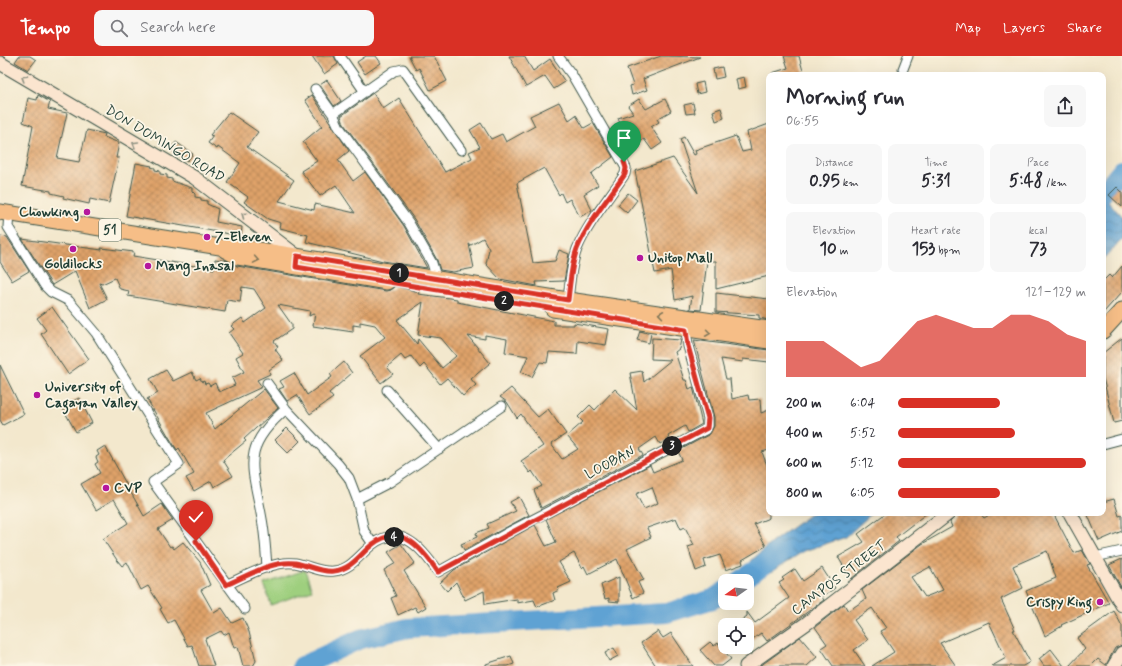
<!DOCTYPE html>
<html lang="en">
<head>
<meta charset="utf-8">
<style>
  body { margin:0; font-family:Mynerve,sans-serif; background:#f7f7f7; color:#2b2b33; height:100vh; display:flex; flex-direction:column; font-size:15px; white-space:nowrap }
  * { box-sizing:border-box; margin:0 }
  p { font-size:13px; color:#7c7c81 }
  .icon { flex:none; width:22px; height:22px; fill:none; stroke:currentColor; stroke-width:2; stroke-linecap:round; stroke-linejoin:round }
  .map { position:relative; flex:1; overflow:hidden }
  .sheet { position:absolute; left:766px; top:16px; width:340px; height:444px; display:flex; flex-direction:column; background:#fff; border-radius:8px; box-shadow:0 4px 16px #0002 }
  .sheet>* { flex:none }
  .needle { width:26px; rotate:256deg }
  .controls { position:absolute; left:718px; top:518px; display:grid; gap:8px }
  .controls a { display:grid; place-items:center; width:36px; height:36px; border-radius:8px; background:#fff; box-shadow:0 4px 16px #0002; font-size:20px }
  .pin { position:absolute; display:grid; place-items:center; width:34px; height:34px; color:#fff; margin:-41px -17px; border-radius:50% 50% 50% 0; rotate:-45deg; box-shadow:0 0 4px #0007 }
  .pin .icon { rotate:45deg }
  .km { position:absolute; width:20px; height:20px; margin:-10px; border-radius:50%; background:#222; color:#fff; font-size:11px; line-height:20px; text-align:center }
  .round { display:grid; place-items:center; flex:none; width:42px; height:42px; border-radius:8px; background:#f7f7f7 }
  .summary { display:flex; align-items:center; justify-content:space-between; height:68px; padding:0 20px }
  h1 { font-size:22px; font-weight:800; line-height:30px }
  .stats { display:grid; grid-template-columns:repeat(3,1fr); gap:6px; height:68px; padding:4px 20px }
  .stats div { display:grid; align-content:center; border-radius:8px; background:#f7f7f7; text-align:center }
  .stats b { font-size:17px; font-weight:800 }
  .stats small { font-size:11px; font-weight:400 }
  .stats p { font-size:11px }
  .chart { height:112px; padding:8px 20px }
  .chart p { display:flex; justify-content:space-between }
  .chart svg { width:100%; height:72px; margin-top:4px; fill:#d93025; opacity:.7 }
  ul { padding:0 20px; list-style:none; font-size:13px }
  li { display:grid; grid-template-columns:64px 48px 1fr; align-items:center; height:30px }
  li i { height:10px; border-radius:5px; background:#d93025 }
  header { display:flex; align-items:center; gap:24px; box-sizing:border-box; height:56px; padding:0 20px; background:#d93025; color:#fff }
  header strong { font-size:19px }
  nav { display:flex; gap:22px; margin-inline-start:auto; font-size:14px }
  .search { width:280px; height:36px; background:#f7f7f7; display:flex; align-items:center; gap:10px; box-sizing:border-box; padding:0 14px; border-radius:8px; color:#7c7c81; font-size:15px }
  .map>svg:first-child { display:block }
  .green { fill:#9ecf7e; stroke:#5e8659 }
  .water { fill:url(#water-waves); stroke:#3f7084 }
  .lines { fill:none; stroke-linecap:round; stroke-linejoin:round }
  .river { stroke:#5fa2d3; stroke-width:20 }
  .building { fill:url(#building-cross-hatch); fill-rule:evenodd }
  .street-casing { stroke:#3f574b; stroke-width:11 }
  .secondary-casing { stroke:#3f574b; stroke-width:15 }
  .primary-casing { stroke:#3f574b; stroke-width:17 }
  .street { stroke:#fff; stroke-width:9 }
  .secondary { stroke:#fbe5cf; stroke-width:13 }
  .primary { stroke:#f6be87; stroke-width:15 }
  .oneway { stroke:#8d9182 }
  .oneway2 { stroke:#807759 }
  .route-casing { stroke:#fff; stroke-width:8 }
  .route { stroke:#d93025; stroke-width:5 }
  .poi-dot { fill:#b5179e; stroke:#fcf5e5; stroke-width:1.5 }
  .labels { text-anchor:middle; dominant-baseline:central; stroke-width:3.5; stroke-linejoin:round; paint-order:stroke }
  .shield { fill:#fcf5e5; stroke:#617469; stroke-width:1 }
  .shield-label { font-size:13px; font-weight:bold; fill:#1f3d34 }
  .street-label { font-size:14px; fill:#1f3d34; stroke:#fcf5e5 }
  .poi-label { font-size:14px; font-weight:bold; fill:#1f3d34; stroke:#fcf5e5; text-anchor:start }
</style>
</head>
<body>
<header>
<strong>Tempo</strong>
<div class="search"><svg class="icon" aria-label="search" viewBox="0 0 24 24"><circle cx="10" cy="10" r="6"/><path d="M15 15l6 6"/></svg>Search here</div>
<nav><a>Map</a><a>Layers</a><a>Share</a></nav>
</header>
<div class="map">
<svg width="1122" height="610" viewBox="0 0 1122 610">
  <defs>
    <pattern id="water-waves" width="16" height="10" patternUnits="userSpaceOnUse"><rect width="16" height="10" fill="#5fa2d3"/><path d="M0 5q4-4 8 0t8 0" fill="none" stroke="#4e85ac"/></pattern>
    <pattern id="building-cross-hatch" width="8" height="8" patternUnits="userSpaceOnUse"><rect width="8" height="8" fill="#dfa269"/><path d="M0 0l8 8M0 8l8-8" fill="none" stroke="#b48557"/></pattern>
  </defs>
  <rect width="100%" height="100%" fill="#fcf5e5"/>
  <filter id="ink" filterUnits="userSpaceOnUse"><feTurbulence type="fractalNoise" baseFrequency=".025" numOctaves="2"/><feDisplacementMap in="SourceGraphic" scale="8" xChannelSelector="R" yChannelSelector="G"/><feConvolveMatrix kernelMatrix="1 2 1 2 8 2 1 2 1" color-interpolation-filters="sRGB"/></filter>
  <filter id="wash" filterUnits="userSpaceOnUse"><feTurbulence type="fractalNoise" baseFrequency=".012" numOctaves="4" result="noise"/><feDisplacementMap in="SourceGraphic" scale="16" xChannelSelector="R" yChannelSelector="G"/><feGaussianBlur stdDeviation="0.9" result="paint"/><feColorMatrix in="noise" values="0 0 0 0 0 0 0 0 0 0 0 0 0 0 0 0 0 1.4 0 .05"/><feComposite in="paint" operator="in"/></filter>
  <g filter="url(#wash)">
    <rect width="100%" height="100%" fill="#f3e8cd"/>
    <!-- green -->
    <path class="green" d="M305,514l7,20 -41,15 -7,-21z"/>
    <!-- water -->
    <path class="water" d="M1103,139l19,22v22l-19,21z
      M812,457h60l-26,24 -42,14 -38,24 -15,-14 20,-18z"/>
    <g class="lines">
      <!-- river -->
      <path class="river" d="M1103,137l19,-23
        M740,525l41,-28
        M302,610l58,-27 48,-11 259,-15 46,-14 12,-8"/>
    </g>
    <g id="blocks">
      <!-- building -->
      <path class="building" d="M19,0h11l6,4 -8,10 -13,-8z
        M312,0h22l4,8 -14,10z
        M366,0h10l5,7 -16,11 -8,-12z
        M409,0h25l13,25 -17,9 -11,-22 -3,2z
        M509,0h15l9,15 17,-12 15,23 -11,7 -9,-13 -19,11z
        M661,0l39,1 -57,22 4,11 -15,5 -2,-9 3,-1 -6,-17z
        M784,0h15l5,19h-31l-1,-2 16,-5z
        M722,11l2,10 -9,2 -2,-10z
        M744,21l2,10 -8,2 -2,-10z
        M327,24l14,21 -7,5 -14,-21z
        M703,26l2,10 -8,2 -2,-10z
        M373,37l10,16 16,-11 46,74 27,-14 -3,-6 11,-5 -10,-17 11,-7 10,16 11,-5 4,8 29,-16 -5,-10 29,-14 10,18 7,-5 8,13 9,-5 20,34 -22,17 7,11 -14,9 8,16 -12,7 -10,-18 -5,3 -4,-9 -2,2 -15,-27 -27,15 16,80 22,-2 4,-11 10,4 -5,27 -28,1 1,4 -37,-7 -14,-15 3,-15 -6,-11 -12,7 -2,-1 5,24 -21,4 -13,-2 -3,-10 -23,-41 -70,-95 -3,-8z
        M38,39l12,7 -2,7 19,4 -10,45 22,4 8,-32 18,4 -1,3 15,6 -3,15h3l-10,45 -19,-4 -1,5 -26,-6 1,-2 -13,-3v-2l-29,-5 11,-60 -10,-4 5,-24 9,2z
        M312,39l37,56 -11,9 15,21 12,-9 39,54 23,42 -44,-7 -77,-19 2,-7 -28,-7 1,-5 -13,-4 -24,-17 4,-5 -21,-15 13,-19 -22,-16 -1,2 -9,-6 5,-7 -3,-1 19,-23 29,20 -11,15 47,33 -15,21 35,9 1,-6 40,9 -19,-28 -16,11 -19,-25 16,-10 -14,-19 19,-16 -17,-26z
        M639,43l7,10 19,-10 6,12 -14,8 2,3 -8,5 11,16 -10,7 -8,-11 -13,9 -8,-11 2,-1 -7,-18 15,-5 -5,-7z
        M693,47l2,10 -9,1 -2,-9z
        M721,52l3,10 -8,3 -3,-10z
        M769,68v152l-53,13v-28h-9l-6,49 -11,-1 2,-13 -17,4 -4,-30 -16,3 -20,-102 38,-13 25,35 -18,-54 4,-2 10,18 2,-1 -1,-4 41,-14 6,16 9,-2 -4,-18z
        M176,86l17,12 -6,7 -17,-12z
        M136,107l16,3 -1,1 4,1v2l5,1v3l7,1v3l5,1v2l20,7v3l3,3v3l6,1v2l6,1v3l11,5 -2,13 26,5 -1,9 -115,-20z
        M1117,131l5,5v15l-13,-12z
        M628,137l9,7 -10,13 -9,-8z
        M0,180l7,1 22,34 -17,10 -12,-19z
        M22,183l80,11 -1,-2 33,4 -1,4 81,13 1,-10 12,2 10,5 149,25 4,-1 5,-4 24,6 -1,2 39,5v3l97,19v4h20v-2l35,6 -3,16 -28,-4 -1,13 -28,-2 -2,11 -7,-1 -8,15 -11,-5 7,-16 -23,-4 2,-13 -22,-4v4l-17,-3 22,27 -19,16 5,6 -13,11 -16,-18 -7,6 -16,-20 -4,4 -9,-12 -6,4 -4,-5 -14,12 6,7 -12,9 -21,-27 25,-19 -10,-12 -15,-3v4l-7,-1v7l-40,-6 2,-13 -6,3 1,-5 -32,-6 14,20v4l-18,12 4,6 -3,2 8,11 -14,10 1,4 -13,6 5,7 -56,26 9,16 49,-40 14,19 -34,31 2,2 -23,19 10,16 -19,11 -3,-6 -17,10 -8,-13 8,-4 -15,-26 -2,2 -8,-13 -22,-38 11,-6 -8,-14 16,-9 7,11 19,-9 4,8 4,-2 2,4 2,-1 1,3 3,-1 2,3 5,-3 4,9 16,-7 -3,-7 12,-6 -8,-15 7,-4 -14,-20 5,-4 -3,-3 11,-8 3,5 21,-15 -12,-19 -12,-2 -2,15 -13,-2 -2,12 -97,-16 1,-5 -9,-2 -5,-11 -13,6 -3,-1 8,16 -17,9 -15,-37 -23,14zM423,246l-5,33 23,3 15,18 -14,12 -24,-29 -1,5 -20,-24z
        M1122,210v26l-19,21v-32l6,-6 3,3z
        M716,237l53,6v21l-10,-2v-3l-43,-3z
        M52,251l37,52 -21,15 -27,-40 5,-4 -9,-12z
        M640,275l11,3 -2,9 -12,-3z
        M652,282l29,2 -2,9 -4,3 9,28h2l3,9 4,-2 9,37 -14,8 -3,-6 -17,10 1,3 -9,5 -4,-7 -17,12 4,6 -102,53 -7,-18 8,-4 -10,-15 -2,2 -9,-12 22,-15 -22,-32 -4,4 -10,-16 -7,-5 11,-9 27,29 10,-8 18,25 -15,10 11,15 16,-10 -11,-13 16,-14 -5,-5 12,-12 5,5 20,-21 22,21 -7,-37 12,-2 2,11 27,-22 -20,-1z
        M1122,282v83l-8,2 -11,-45v-25z
        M694,284l75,10v12l-26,-3v3l-22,-3 5,20h4l2,20 16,-4 1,5 11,-1 1,14 8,-3v40l-7,2 7,19v47l-15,6 12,22 -24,14 1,4 -17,6 -6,-15 -16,5 2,7 -10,4 -8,-24 6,-2 -9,-18 -4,2 -5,-11 -29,10 4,9 -24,12 17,31 -6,2 5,11 -10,5 -16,-39 -29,15 -4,-8 -2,2 -8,-15 -15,9 12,20 -13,6 1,2 -6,3 2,7 -18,7 -3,-7 -17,3v-4l-32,5 -1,-13 -19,9 -9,-18 -9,9 -7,-8 14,-13 81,-45 11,21 10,-4 -10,-23 104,-54 3,7 29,-12 -4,-9 32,-17 4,-8v-9zM652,431l6,16 -14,6 -8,-15z
        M344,306l8,11 -23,20 4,5 -23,16 -13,-19 -10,6 -8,-12 5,-2 -4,-6 14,-8 13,22 25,-18 -2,-3z
        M0,309l24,49 -21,11 -3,-5z
        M79,342l13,25 -16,9 -14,-25z
        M287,372l13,13 -12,12 -13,-13z
        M105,390l39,70 18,-12 8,12 3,4 -15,9 12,18 2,-1 2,3 9,-7 17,20 10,23 -9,5 13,23 8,-5 10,15 11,-5 6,14 7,29 -3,5h-10l-5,-19 -4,1 -5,-16 -5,3 -3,-4 -16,8 9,27h-15l-7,-21 -4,1 -14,-26 -6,3 -8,-14 2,-1 -14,-22 -7,4 -14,-28 -5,4 -5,-6 -14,-21 25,-16 -14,-24 -18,11 -15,-26 19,-11 -5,-9 3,-2 -2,-5 3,-2 -2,-4z
        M519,441l10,18 -65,35 -3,-6 16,-7 -1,-4 13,-5 -2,-4 29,-13 -6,-9z
        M1114,443l5,17 3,-1v16l-23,10 -12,-28h16v-11z
        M886,457h41l-31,24 3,4 -48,38 -13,-22 26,-15 -6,-8z
        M957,457h23l4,5 9,-5h60l21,40 8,-3 8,14 -3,1 22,38 -48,22 1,1 -17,10 -19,-45 30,-13 -9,-27 -34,15 10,22 -22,11 14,31h-2l17,32 -7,4h-31l14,-8 -17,-36 -49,21 16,23h-84l22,-14 -14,-21 6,-3 -14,-20 -18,12 14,20 -14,10 11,16h-32l-12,-18 6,-4 -12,-17 29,-23 4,7 18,-12 -4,-9 60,-46 30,-17 -2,-5 6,-6zM930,511l13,23 -18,7 -14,-20z
        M401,488l14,19 -11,8 22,36 -8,5 -3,-5 -17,8 -7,-17 5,-2 -12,-26 12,-7 -8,-11z
        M1122,503v30l-13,-24z
        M822,512l13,20 -13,9 2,3 -57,41 -6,-8 -14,10v-18h-12l12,-9v-4l8,11 34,-25 -10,-15 5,-3 -2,-2 13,-9 8,12z
        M619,521v25l-10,-1v-3l-4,1 -4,-14z
        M1114,555l8,15v19l-7,3 -9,17 -8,-6 -7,7h-22l16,-17 -8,-11z
        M658,575l5,7 8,-5 22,33h-37l-15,-23z
        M800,581l17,20 -10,9h-47z
        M710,586l4,4 4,-3 13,16 -9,7h-8l-14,-16z
        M614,592l4,8 -9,5 -4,-8z
        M1051,593l13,17h-20l-5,-7z
        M511,600l3,8 -6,2h-22v-2z"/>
    </g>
  </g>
  <g filter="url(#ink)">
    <use href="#blocks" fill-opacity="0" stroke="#3f574b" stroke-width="1"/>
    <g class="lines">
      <!-- street casing -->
      <g class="street-casing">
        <path id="street" d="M340,0l25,36
          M558,0l14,19 54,93 -1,6c-16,24 -37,49 -48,75 -6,16 -7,34 -9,51
          M903,13l5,-13
          M315,33l18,25 6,13 70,96 23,40 5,17
          M333,58l61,-43 9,-2 58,81
          M9,157l-1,14 37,59 6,6 18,9 27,32 83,131 -26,18 92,127
          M267,327l19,26 52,55 11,14 8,21 7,32 9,13
          M387,334l52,59
          M1103,388l19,-5
          M357,443l33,-17 112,-76
          M1095,501l27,-6
          M267,512c-1,-16 -2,-33 -5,-49 -9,-52 -23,-70 24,-110
          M226,529c21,-9 47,-25 69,-22 13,2 26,10 39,8 18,-2 26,-17 39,-27 29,-21 50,6 65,28l73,-41 194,-101 3,-4v-8l-20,-72 -2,-16"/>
      </g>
      <!-- secondary casing -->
      <g class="secondary-casing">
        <path id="secondary" d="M0,7l195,115 102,78v3
          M1070,457l52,92
          M746,610l61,-43 142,-110
          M1114,610l8,-13"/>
      </g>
      <!-- primary casing -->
      <g class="primary-casing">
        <path id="primary" d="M0,156l220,35h20l328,53 201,29
          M225,194l13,7 149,25
          M553,253l216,32
          M1103,275l19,-21"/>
      </g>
      <!-- street -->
      <use href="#street" class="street"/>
      <!-- secondary -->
      <use href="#secondary" class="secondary"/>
      <!-- primary -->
      <use href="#primary" class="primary"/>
    </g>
    <!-- one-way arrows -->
    <defs><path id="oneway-chevron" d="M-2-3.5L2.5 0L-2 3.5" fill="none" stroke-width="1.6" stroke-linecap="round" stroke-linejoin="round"/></defs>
    <g class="oneway">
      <use href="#oneway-chevron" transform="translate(24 22) rotate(-148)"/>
      <use href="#oneway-chevron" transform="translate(135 88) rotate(-150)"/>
      <use href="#oneway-chevron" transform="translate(244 159) rotate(-144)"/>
    </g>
    <g class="oneway2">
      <use href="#oneway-chevron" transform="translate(256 204) rotate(10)"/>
      <use href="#oneway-chevron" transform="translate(661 258) rotate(-172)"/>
      <use href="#oneway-chevron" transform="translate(708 277) rotate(8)"/>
    </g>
  </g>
  <g class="lines" filter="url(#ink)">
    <!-- route casing -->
    <g class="route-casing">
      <path id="route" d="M196,485l30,44c21,-9 47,-25 69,-22 13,2 26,10 39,8 18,-2 26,-17 39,-27 29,-22 50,6 65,28l269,-144 1,-10 -20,-72 -2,-16 -390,-63 1,-11 271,44c2,-17 3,-35 9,-51 11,-27 32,-51 48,-75l1,-6 -2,-6"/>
    </g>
    <!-- route -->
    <use href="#route" class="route"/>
  </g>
  <!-- markers -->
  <g class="poi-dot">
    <circle cx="87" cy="156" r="4"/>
    <circle cx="207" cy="181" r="4"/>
    <circle cx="73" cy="193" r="4"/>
    <circle cx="640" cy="202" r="4"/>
    <circle cx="148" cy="210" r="4"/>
    <circle cx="37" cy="339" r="4"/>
    <circle cx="106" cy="432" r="4"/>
    <circle cx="1100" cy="546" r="4"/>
  </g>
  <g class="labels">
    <!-- shield labels -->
    <rect class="shield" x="99" y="163" width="22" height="22" rx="3"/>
    <g class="shield-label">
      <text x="110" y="174">51</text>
    </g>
    <!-- street labels -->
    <g class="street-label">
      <text transform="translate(165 88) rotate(31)">DON DOMINGO ROAD</text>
      <text transform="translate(610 407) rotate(-28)">LOOBAN</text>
      <text transform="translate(839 522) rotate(-37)">CAMPOS STREET</text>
    </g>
    <!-- poi labels -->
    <g class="poi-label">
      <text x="79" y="156" text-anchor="end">Chowking</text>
      <text x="215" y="181">7-Eleven</text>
      <text x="648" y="202">Unitop Mall</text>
      <text x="73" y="208" text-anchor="middle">Goldilocks</text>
      <text x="156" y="210">Mang Inasal</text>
      <text x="45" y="331">University of<tspan x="45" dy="16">Cagayan Valley</tspan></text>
      <text x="114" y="432">CVP</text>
      <text x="1092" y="546" text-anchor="end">Crispy King</text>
    </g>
  </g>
</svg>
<div class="controls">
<a><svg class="needle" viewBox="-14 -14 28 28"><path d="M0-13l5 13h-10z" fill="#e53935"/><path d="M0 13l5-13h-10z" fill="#7c7c81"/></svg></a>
<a><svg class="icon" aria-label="locate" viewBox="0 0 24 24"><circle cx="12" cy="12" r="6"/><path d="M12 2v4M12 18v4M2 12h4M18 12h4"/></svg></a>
</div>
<div class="pin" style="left:624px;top:106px;background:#1e9e55"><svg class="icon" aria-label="arrive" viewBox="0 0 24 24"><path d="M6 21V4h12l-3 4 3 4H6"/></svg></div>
<div class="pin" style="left:196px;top:485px;background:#d93025"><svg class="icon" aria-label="check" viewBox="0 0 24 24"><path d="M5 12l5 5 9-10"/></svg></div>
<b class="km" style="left:399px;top:217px">1</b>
<b class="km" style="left:504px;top:245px">2</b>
<b class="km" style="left:672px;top:390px">3</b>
<b class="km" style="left:394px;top:481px">4</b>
<section class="sheet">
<div class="summary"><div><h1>Morning run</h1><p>06:55</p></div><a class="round"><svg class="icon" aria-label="share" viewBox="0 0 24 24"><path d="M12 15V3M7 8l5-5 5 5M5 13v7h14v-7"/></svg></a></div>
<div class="stats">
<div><p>Distance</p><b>0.95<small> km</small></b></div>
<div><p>Time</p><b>5:31</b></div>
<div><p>Pace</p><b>5:48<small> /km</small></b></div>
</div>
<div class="stats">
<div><p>Elevation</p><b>10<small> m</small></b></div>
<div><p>Heart rate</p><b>153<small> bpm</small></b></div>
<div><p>kcal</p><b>73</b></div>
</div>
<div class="chart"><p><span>Elevation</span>121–129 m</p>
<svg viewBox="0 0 160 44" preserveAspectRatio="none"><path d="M0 44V22L10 22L20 22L30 30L40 38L50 34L60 22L70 10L80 6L90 10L100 14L110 14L120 6L130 6L140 10L150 18L160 22V44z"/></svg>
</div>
<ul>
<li><b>200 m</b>6:04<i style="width:54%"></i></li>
<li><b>400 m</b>5:52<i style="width:62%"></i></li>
<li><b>600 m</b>5:12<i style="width:100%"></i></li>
<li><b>800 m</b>6:05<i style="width:54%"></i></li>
</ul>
</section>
</div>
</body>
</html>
